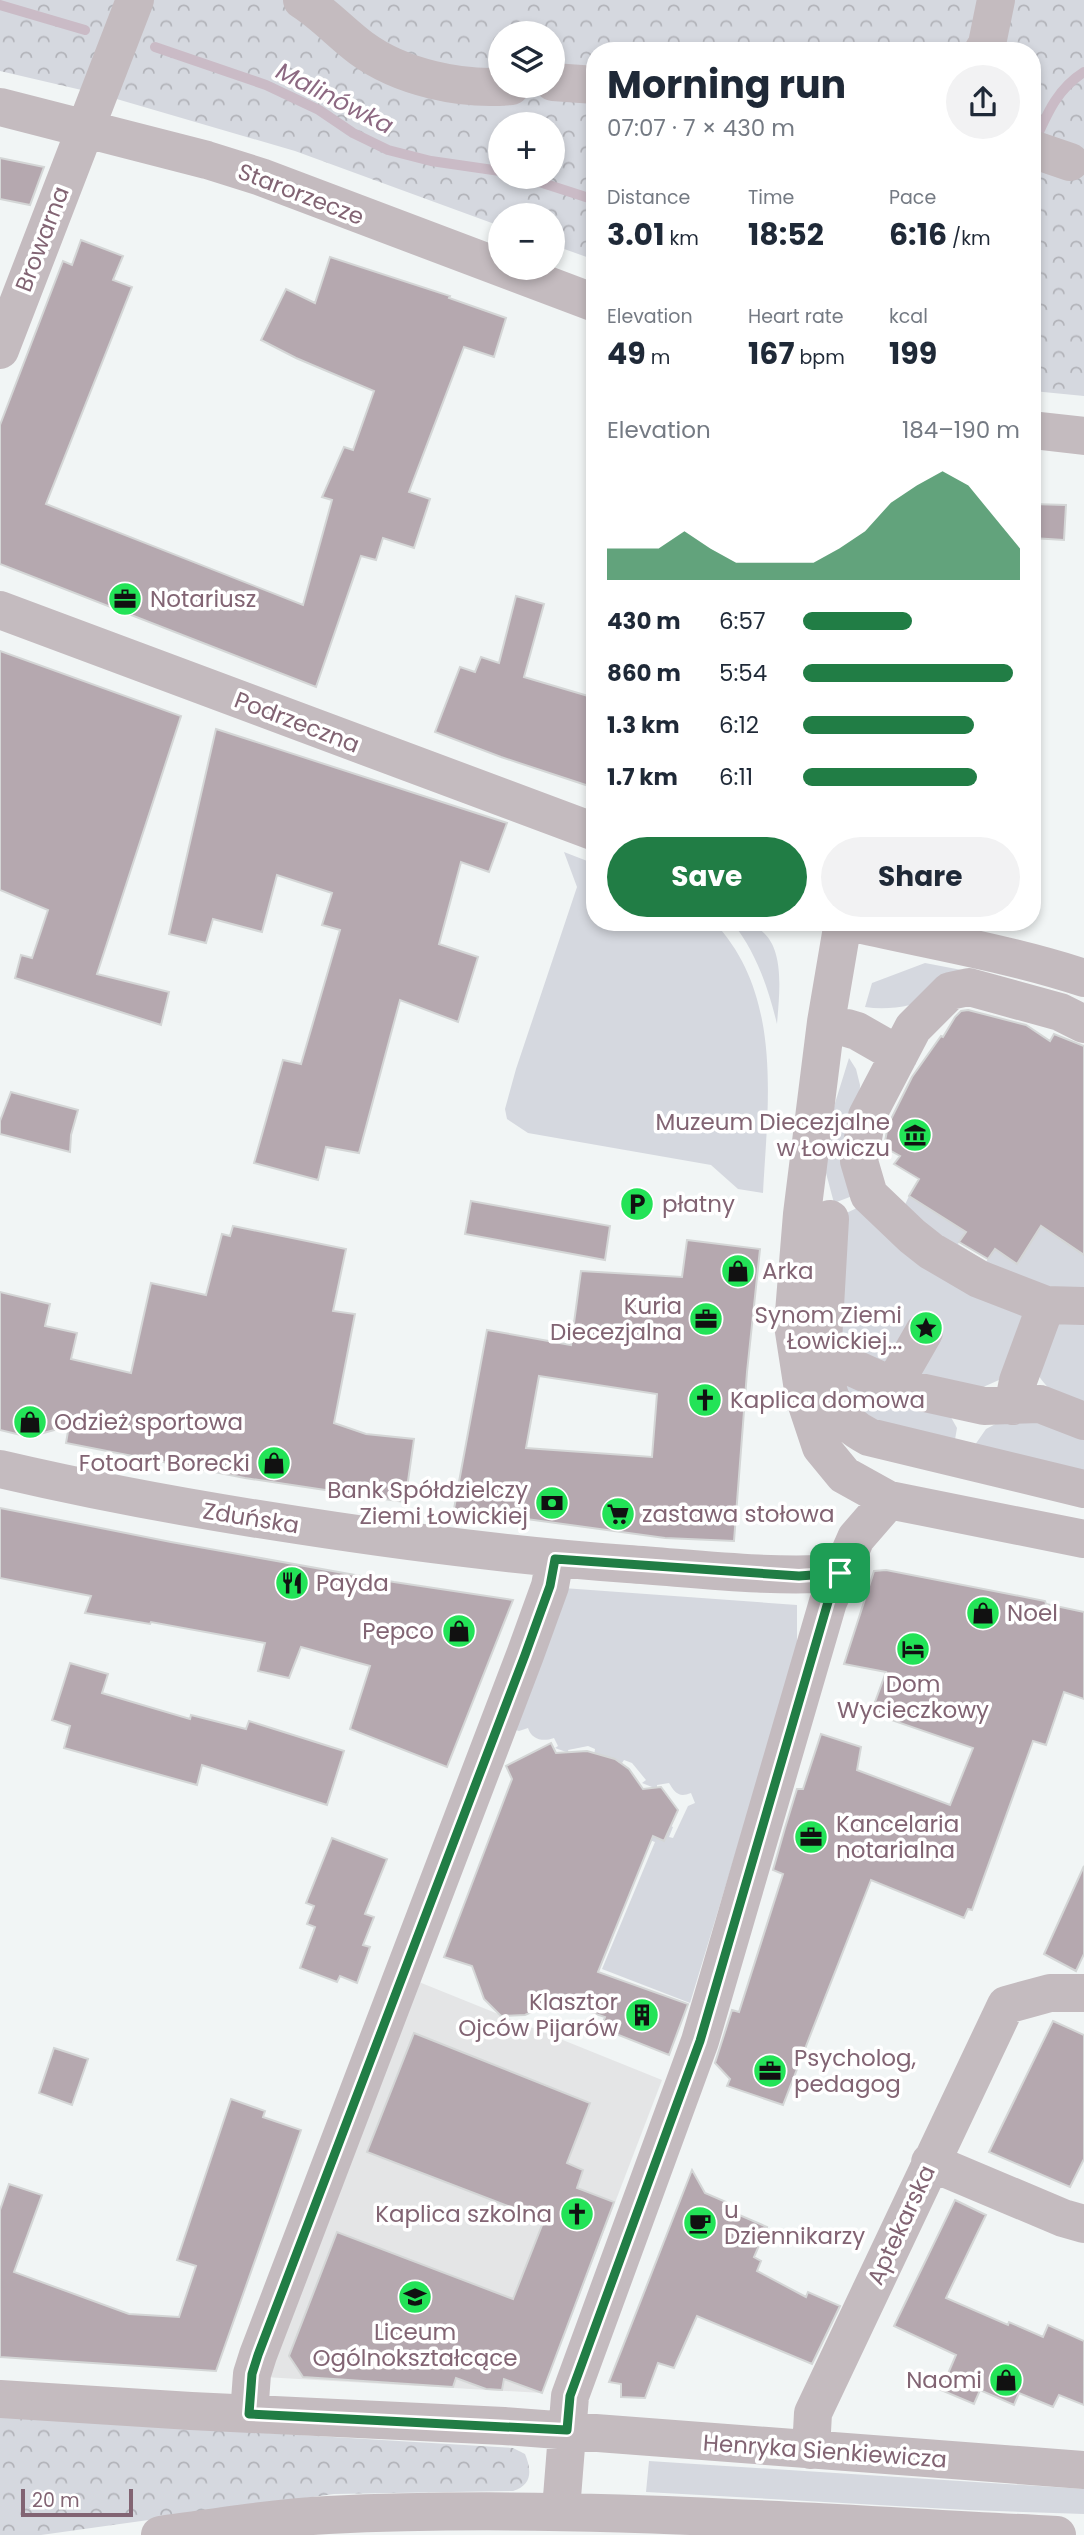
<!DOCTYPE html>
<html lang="en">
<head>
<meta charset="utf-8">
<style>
  body { margin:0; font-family:Poppins,sans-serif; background:#f2f2f3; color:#1f2937; height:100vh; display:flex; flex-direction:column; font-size:26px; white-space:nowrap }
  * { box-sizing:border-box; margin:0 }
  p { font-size:23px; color:#747a83 }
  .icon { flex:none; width:38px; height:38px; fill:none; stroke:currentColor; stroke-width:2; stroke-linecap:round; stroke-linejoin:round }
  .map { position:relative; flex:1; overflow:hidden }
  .sheet { position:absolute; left:586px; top:42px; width:455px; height:889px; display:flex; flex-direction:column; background:#fff; border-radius:28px; box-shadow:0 4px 10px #0003 }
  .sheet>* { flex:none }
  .fabs { position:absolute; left:488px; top:21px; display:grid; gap:14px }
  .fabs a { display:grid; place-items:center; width:77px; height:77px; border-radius:50%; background:#fff; box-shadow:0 4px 10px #0003; font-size:35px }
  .scale { position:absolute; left:21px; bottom:18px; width:112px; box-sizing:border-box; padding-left:7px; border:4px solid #826473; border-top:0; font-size:19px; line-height:24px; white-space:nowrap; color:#826473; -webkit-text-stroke:5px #fff; paint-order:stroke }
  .pin { position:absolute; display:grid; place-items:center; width:60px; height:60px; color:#fff; margin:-30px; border-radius:14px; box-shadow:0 4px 10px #0006 }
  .round { display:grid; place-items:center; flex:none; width:74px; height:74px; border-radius:37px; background:#f2f2f3 }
  .head { display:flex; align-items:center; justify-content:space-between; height:119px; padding:0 21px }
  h1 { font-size:38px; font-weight:700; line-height:52px }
  .figures { display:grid; grid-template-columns:repeat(3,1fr); gap:10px; height:119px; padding:7px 21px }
  .figures div { display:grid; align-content:center }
  .figures b { font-size:30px; font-weight:700 }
  .figures small { font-size:19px; font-weight:400 }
  .figures p { font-size:19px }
  .chart { height:196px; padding:14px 21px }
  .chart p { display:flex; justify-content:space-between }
  .chart svg { width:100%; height:126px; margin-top:7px; fill:#217d45; opacity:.7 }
  .button { display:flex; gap:14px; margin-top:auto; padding:14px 21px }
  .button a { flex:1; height:80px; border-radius:42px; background:#217d45; color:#fff; font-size:28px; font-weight:700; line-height:80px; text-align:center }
  .button a+a { background:#f2f2f3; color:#1f2937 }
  ul { padding:0 21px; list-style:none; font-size:23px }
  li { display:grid; grid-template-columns:112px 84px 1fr; align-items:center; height:52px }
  li i { height:18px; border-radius:9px; background:#217d45 }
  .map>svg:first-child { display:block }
  .built { fill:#e4e5e6 }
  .grass { fill:#d5d8df }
  .forest { fill:url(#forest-crowns); fill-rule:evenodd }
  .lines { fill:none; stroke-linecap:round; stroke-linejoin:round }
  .stream { stroke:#cabbc6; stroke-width:10 }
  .building { fill:#b5a8af; stroke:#d4d6d6; stroke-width:2; fill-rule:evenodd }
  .minor { stroke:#c4bbbf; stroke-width:38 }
  .route-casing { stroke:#fff; stroke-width:14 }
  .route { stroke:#217d45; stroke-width:9 }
  .labels { text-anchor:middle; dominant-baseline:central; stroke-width:7; stroke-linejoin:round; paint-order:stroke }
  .street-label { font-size:23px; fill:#826473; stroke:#fff }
  .poi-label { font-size:23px; fill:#826473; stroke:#fff; text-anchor:start }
  .water-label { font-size:24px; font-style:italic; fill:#8d6982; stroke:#fff }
</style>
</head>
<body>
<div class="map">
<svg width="1084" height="2535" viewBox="0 0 1084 2535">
  <defs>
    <pattern id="forest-crowns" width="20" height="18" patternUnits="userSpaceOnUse" patternTransform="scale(1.75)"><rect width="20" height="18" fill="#d5d8df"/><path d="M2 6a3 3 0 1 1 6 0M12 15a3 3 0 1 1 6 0" fill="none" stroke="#b2b3b9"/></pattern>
  </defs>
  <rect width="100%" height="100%" fill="#f1f5f5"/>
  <!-- built -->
  <path class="built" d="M414,1980l248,100 -120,313 -278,-16z"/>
  <!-- grass -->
  <path class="grass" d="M564,852l31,12v58h119c69,73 54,179 49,271l-25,-4 -27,-24 -183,-32 -21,-14 -2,-10 11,-40 61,-182z
    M732,922c57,0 48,63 45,102 -9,-37 -21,-72 -45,-102z
    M925,963l68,13c-41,15 -84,38 -128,31l7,-24z
    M849,1058l7,11 4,16 -5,110 -21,8 -8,-30 -4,-28z
    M909,1196l57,36 -8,12 28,18 9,-13 22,15 24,-38 43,29v42l-73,-14 -108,-74z
    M859,1207l171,103 -31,70 -27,12 -82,-20 -49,-36 -3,-119z
    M1084,1314v98c-21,-13 -39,-21 -50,-45l17,-41z
    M833,1372l115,40 9,16 -4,23 -89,-22z
    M1009,1417l75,16v50l-116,-28 18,-26z
    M563,1588l234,17v46l-107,352 -88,-34 53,-127 -11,-4 8,-20 21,9 -4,10 4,1 15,-32 7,-3 -4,-10c-12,5 -16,0 -22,-10l-12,2v4l-15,-6 4,-3 -14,-17 -8,-3 -4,6 -26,-10 1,-7 -7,-3 -20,4 1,3 -14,-5 3,-2 -4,-8c-11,4 -22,2 -26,-10l-9,3 -13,-4z
    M649,2461l435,28v25l-116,-4 -322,-18z"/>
  <!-- forest -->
  <path class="forest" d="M0,0h1084v396l-51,-5 -1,-340h-437v209l-42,-15v-30h-53v11l-205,-75 -192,-56 -103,-24zM500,33h53v53h-53zM500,124h53v53h-53z
    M0,2417l513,31 12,6c7,17 7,31 -12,37l-179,3 -293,41h-41z"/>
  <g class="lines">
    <!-- stream -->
    <path class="stream" d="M0,5l85,25
      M155,47l111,38 53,25 34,23 35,17 43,11 69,10
      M1034,143c13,-29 23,-54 50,-71
      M524,177l71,23"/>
  </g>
  <!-- building -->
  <path class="building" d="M0,158l44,9 -14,38 -30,-6z
    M81,240l42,16 -10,24 19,7 -86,217 257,101 29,-105 -10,-3 22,-50 9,3 21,-59 -78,-33 -35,-18 25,-51 29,14 15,-46 120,39 -1,2 57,20 -12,39 -30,-10 -55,145 21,7 -16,49 -31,-10 -7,22 -15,-4 -45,131 -316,-123v-139l63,-164 9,4z
    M1032,504l34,1 -2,35 -32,-2z
    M516,596l28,8 -20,73 71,21v90l-94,-31 -66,-25 25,-65 15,5 6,-15 18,6z
    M0,651l181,65 -84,258 72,18 -8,33 -146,-47 6,-23 11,3 16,-48 -48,-20z
    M216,729l291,94 -18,49 -28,-10 -22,82 39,13 -20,65 -58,-22 -41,153 -33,-6 -8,33 -64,-17 29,-103 18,4 39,-134 -18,-5 10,-32 -55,-18 -15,57 -49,-13 -7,24 -37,-9z
    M968,1010l58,15 24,16 4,-7 30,12v209l-43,-29 -24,38 -22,-15 -7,10 -29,-17 7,-10 -57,-36 10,-17 -25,-15 6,-8 -16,-9 4,-22 24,-48 29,-41 2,1 12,-20 6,-6z
    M11,1092l67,18 -7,25 -1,17 -70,-18v-13z
    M471,1201l139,25 -5,34 -140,-26z
    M233,1226l113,23 -13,62 22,3 -21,109 32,11 48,5 -9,63 -160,-24 -179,-35 3,-17 -40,11 -29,-7v-138l50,12 -5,22 32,7 -6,26 60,14 20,-90 55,12 16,-61 8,2z
    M687,1240l73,9 -13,123 -13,169 -69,-3 -211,-29 33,-179 84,15 10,-74 101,6zM539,1376l118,18 -5,63 -126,-9z
    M0,1508l171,34 223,40 119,18 -66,167 -97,-38 20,-63 -69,-19 -12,31 -31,-7 7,-28 -114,-21 -1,2 -65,-11 6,-17 -91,-18z
    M886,1570l159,31 1,3 38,8v87l-20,-7 -18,53 -13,-4 -61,169 -4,-1 -4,9 -93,-38 -88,225 -56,-19 3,-7 -15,-16 17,-53 7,2 44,-138 -10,-4 12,-42 12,-39h6l18,-55 40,13 -4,23 93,35 23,-57 -102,-35 15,-41 -42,-8 30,-93z
    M70,1663l38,11 -6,19 88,26 1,-4 55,14 3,-8 95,30 -17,54 -125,-40 -5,20 -133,-37 6,-22 -18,-6z
    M551,1743l5,10 31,-2 28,8 14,10 14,20 18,-2 17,23 -14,31 -11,-5 -55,136 90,32 -19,51 -68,-27 4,-11 -56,-19 -10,11 -14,6 -24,1 -17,-17 -12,-33 -28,-9 68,-178 -6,-13z
    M332,1838l55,21 -22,55 9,3 -11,28 7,2 -13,36 -17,-7 -3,6 -37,-14 15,-41 -8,-3 7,-18 -8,-3z
    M1084,1866v88l-8,17 -32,-17z
    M1053,2021l31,14v124l-14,28 -81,-35z
    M414,2033l176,70 -23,60 16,7 -6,18 37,14 -72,191 -38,-14 -2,11 -16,-1 -30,-11 -3,9 -150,-10 -14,-21 48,-124 176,67 31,-79 -177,-68z
    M54,2048l34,11 -16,46 -33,-12z
    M231,2099l34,12 -2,6 38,13 -85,241 -216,-14v-147l9,-26 33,11 -28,77 115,42 50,3 17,-51 -19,-6z
    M692,2170l13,23 21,9 -3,6 44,19 -13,30 7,4 -4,10 49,26 2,-5 32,14 -28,58 -115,-48 -23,52 -16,-5 -13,35 -24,-1v-13l-12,-2z
    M955,2200l31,15 -40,83 62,27 1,-3 34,15 5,-12 36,16v64l-25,-10 -6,12 -34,-14 -5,12 -34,-15 -6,14 -33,-14 15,-35 -62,-29z"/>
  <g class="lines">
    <!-- minor -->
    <path class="minor" d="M302,0c22,14 39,33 59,48 39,29 101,43 150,38
      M983,51l4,-7 9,-44
      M553,82l42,3
      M0,107l207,53 54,17 334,126
      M1032,149l38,13
      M0,350l135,-350
      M1032,430l52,6
      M0,610l595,222
      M843,922l-17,100 -24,192 -9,111 11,71 17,51 23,28 45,25 195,39
      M849,922c78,18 159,31 235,56
      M1084,1024l-24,-12 -91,-25 -19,4 -37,37 -46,88 -8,45 10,34 43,41 19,15 48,28 67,26 38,1
      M847,1028l10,3 42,24
      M830,1219l-7,122 28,26 42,19 91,20 56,-2 44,17
      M824,1360c1,37 12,60 45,77l215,52
      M893,1386l31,-54
      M1013,1406l5,-25 28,-76
      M0,1469c98,23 197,41 297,56 110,17 220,31 331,39 71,5 141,14 212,9
      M930,2162l133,56 21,6
      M0,2399l191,12 313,15 580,44
      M249,2414l3,-40 6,-19 267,-700 25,-69 5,-27
      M811,2450l2,-37 193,-408 44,-12h34
      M561,2510l9,-114 130,-355 128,-439 28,-64 33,-38
      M160,2535c56,-8 113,-17 168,-20 243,-12 486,8 729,20"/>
  </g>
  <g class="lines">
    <!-- route casing -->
    <g class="route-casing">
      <path id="route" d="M555,1559l244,17 41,-3 -12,29 -128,439 -130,355 -3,34 -318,-16 3,-40 6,-19 267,-700 25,-69z"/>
    </g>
    <!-- route -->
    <use href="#route" class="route"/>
  </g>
  <!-- icons -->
  <defs>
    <g id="office-disc" transform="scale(1.75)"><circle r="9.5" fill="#23e357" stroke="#fff"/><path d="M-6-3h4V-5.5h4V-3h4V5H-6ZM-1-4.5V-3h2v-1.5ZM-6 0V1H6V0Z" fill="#111"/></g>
    <g id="museum-disc" transform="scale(1.75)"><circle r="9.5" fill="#23e357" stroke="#fff"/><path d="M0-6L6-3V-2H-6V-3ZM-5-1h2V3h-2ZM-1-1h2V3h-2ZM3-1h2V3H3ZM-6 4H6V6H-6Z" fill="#111"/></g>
    <g id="parking-disc" transform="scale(1.75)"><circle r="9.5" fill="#23e357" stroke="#fff"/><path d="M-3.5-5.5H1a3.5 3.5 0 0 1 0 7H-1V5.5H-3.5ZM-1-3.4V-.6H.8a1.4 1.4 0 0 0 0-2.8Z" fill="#111"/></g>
    <g id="shop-disc" transform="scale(1.75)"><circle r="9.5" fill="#23e357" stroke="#fff"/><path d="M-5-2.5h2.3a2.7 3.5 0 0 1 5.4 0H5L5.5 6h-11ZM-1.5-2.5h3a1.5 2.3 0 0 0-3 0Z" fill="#111"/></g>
    <g id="sight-disc" transform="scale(1.75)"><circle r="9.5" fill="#23e357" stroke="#fff"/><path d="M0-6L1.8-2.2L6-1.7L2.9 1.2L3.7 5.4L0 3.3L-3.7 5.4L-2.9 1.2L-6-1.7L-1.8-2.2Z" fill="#111"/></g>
    <g id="church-disc" transform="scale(1.75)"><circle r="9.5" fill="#23e357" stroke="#fff"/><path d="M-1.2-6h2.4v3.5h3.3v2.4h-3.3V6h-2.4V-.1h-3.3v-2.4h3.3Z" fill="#111"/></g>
    <g id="bank-disc" transform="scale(1.75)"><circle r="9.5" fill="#23e357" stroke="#fff"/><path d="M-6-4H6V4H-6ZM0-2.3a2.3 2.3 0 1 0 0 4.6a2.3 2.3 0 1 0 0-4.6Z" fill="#111"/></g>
    <g id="supermarket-disc" transform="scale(1.75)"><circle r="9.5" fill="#23e357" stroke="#fff"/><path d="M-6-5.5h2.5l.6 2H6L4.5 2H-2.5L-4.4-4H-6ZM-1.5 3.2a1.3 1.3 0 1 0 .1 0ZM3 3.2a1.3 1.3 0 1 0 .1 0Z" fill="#111"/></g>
    <g id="restaurant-disc" transform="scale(1.75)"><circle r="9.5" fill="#23e357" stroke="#fff"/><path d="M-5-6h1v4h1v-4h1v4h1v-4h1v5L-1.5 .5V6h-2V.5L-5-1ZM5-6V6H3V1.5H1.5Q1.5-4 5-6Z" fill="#111"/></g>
    <g id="hotel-disc" transform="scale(1.75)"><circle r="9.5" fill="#23e357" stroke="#fff"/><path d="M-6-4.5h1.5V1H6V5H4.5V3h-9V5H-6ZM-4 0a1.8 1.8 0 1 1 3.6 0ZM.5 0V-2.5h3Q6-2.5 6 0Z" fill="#111"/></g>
    <g id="building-disc" transform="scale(1.75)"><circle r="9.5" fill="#23e357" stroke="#fff"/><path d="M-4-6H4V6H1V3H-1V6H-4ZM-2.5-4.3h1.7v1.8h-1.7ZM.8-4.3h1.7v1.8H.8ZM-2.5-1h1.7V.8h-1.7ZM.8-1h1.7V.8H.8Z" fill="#111"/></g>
    <g id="cafe-disc" transform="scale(1.75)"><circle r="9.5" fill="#23e357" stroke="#fff"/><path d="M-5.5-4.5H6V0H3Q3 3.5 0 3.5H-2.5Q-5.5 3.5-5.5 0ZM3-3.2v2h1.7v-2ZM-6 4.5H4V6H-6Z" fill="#111"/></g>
    <g id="school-disc" transform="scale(1.75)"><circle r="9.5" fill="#23e357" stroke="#fff"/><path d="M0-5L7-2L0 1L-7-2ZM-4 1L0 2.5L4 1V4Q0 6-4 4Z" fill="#111"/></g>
  </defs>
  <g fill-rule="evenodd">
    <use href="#office-disc" x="125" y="599"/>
    <use href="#museum-disc" x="915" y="1135"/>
    <use href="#parking-disc" x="637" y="1204"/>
    <use href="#shop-disc" x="738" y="1271"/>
    <use href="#office-disc" x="706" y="1319"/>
    <use href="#sight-disc" x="926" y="1328"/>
    <use href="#church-disc" x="705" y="1400"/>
    <use href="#shop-disc" x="30" y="1422"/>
    <use href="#shop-disc" x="274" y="1463"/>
    <use href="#bank-disc" x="552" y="1503"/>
    <use href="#supermarket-disc" x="618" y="1514"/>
    <use href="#restaurant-disc" x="292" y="1583"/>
    <use href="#shop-disc" x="983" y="1613"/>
    <use href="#shop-disc" x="459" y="1631"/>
    <use href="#hotel-disc" x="913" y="1649"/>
    <use href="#office-disc" x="811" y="1837"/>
    <use href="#building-disc" x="642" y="2015"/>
    <use href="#office-disc" x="770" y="2071"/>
    <use href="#church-disc" x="577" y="2214"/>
    <use href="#cafe-disc" x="700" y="2223"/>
    <use href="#school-disc" x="415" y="2297"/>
    <use href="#shop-disc" x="1006" y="2380"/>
  </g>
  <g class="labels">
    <!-- street labels -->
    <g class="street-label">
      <text transform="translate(301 194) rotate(21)">Starorzecze</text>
      <text transform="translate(42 239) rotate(-69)">Browarna</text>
      <text transform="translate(297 722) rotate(21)">Podrzeczna</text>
      <text transform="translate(251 1518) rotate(9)">Zduńska</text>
      <text transform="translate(901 2225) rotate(-65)">Aptekarska</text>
      <text transform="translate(825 2451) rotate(4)">Henryka Sienkiewicza</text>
    </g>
    <!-- poi labels -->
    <g class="poi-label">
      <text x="150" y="599">Notariusz</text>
      <text x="890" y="1122" text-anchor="end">Muzeum Diecezjalne<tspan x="890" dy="26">w Łowiczu</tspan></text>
      <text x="662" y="1204">płatny</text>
      <text x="762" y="1271">Arka</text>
      <text x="682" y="1306" text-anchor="end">Kuria<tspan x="682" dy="26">Diecezjalna</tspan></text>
      <text x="902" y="1315" text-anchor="end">Synom Ziemi<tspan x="902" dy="26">Łowickiej...</tspan></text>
      <text x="730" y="1400">Kaplica domowa</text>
      <text x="54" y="1422">Odzież sportowa</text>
      <text x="250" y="1463" text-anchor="end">Fotoart Borecki</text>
      <text x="528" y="1490" text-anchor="end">Bank Spółdzielczy<tspan x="528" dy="26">Ziemi Łowickiej</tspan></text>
      <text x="642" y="1514">zastawa stołowa</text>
      <text x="316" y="1583">Payda</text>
      <text x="1007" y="1613">Noel</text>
      <text x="434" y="1631" text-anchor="end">Pepco</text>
      <text x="913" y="1684" text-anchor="middle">Dom<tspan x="913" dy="26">Wycieczkowy</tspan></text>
      <text x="836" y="1824">Kancelaria<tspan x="836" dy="26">notarialna</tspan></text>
      <text x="618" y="2002" text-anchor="end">Klasztor<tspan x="618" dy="26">Ojców Pijarów</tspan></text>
      <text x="794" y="2058">Psycholog,<tspan x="794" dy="26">pedagog</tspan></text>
      <text x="724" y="2210">u<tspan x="724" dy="26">Dziennikarzy</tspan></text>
      <text x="552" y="2214" text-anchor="end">Kaplica szkolna</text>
      <text x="415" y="2332" text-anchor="middle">Liceum<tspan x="415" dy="26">Ogólnokształcące</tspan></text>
      <text x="982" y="2380" text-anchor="end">Naomi</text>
    </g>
    <!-- water labels -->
    <g class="water-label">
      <text transform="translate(335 98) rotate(27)">Malinówka</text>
    </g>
  </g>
</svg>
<div class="fabs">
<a><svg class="icon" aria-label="layers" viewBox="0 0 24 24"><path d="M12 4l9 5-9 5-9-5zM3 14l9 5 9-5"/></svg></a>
<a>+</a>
<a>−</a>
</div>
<div class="scale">20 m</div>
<div class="pin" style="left:840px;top:1573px;background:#1e9e55"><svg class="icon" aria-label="arrive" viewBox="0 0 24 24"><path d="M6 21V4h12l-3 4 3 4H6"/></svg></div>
<section class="sheet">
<div class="head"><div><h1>Morning run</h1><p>07:07 · 7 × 430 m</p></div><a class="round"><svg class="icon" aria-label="share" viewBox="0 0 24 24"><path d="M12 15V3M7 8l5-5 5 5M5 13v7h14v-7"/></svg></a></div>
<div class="figures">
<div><p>Distance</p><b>3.01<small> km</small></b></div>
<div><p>Time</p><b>18:52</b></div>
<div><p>Pace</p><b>6:16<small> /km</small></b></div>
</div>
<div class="figures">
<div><p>Elevation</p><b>49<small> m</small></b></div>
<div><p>Heart rate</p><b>167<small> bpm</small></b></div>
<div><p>kcal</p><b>199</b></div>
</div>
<div class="chart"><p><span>Elevation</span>184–190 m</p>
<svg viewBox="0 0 160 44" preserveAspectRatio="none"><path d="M0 44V33L10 33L20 33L30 27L40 33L50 38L60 38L70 38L80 38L90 33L100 27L110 17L120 11L130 6L140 11L150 22L160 33V44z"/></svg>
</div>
<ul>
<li><b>430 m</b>6:57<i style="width:50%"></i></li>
<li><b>860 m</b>5:54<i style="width:97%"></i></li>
<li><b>1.3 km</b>6:12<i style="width:79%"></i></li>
<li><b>1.7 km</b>6:11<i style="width:80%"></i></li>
</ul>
<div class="button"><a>Save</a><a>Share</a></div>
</section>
</div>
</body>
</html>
